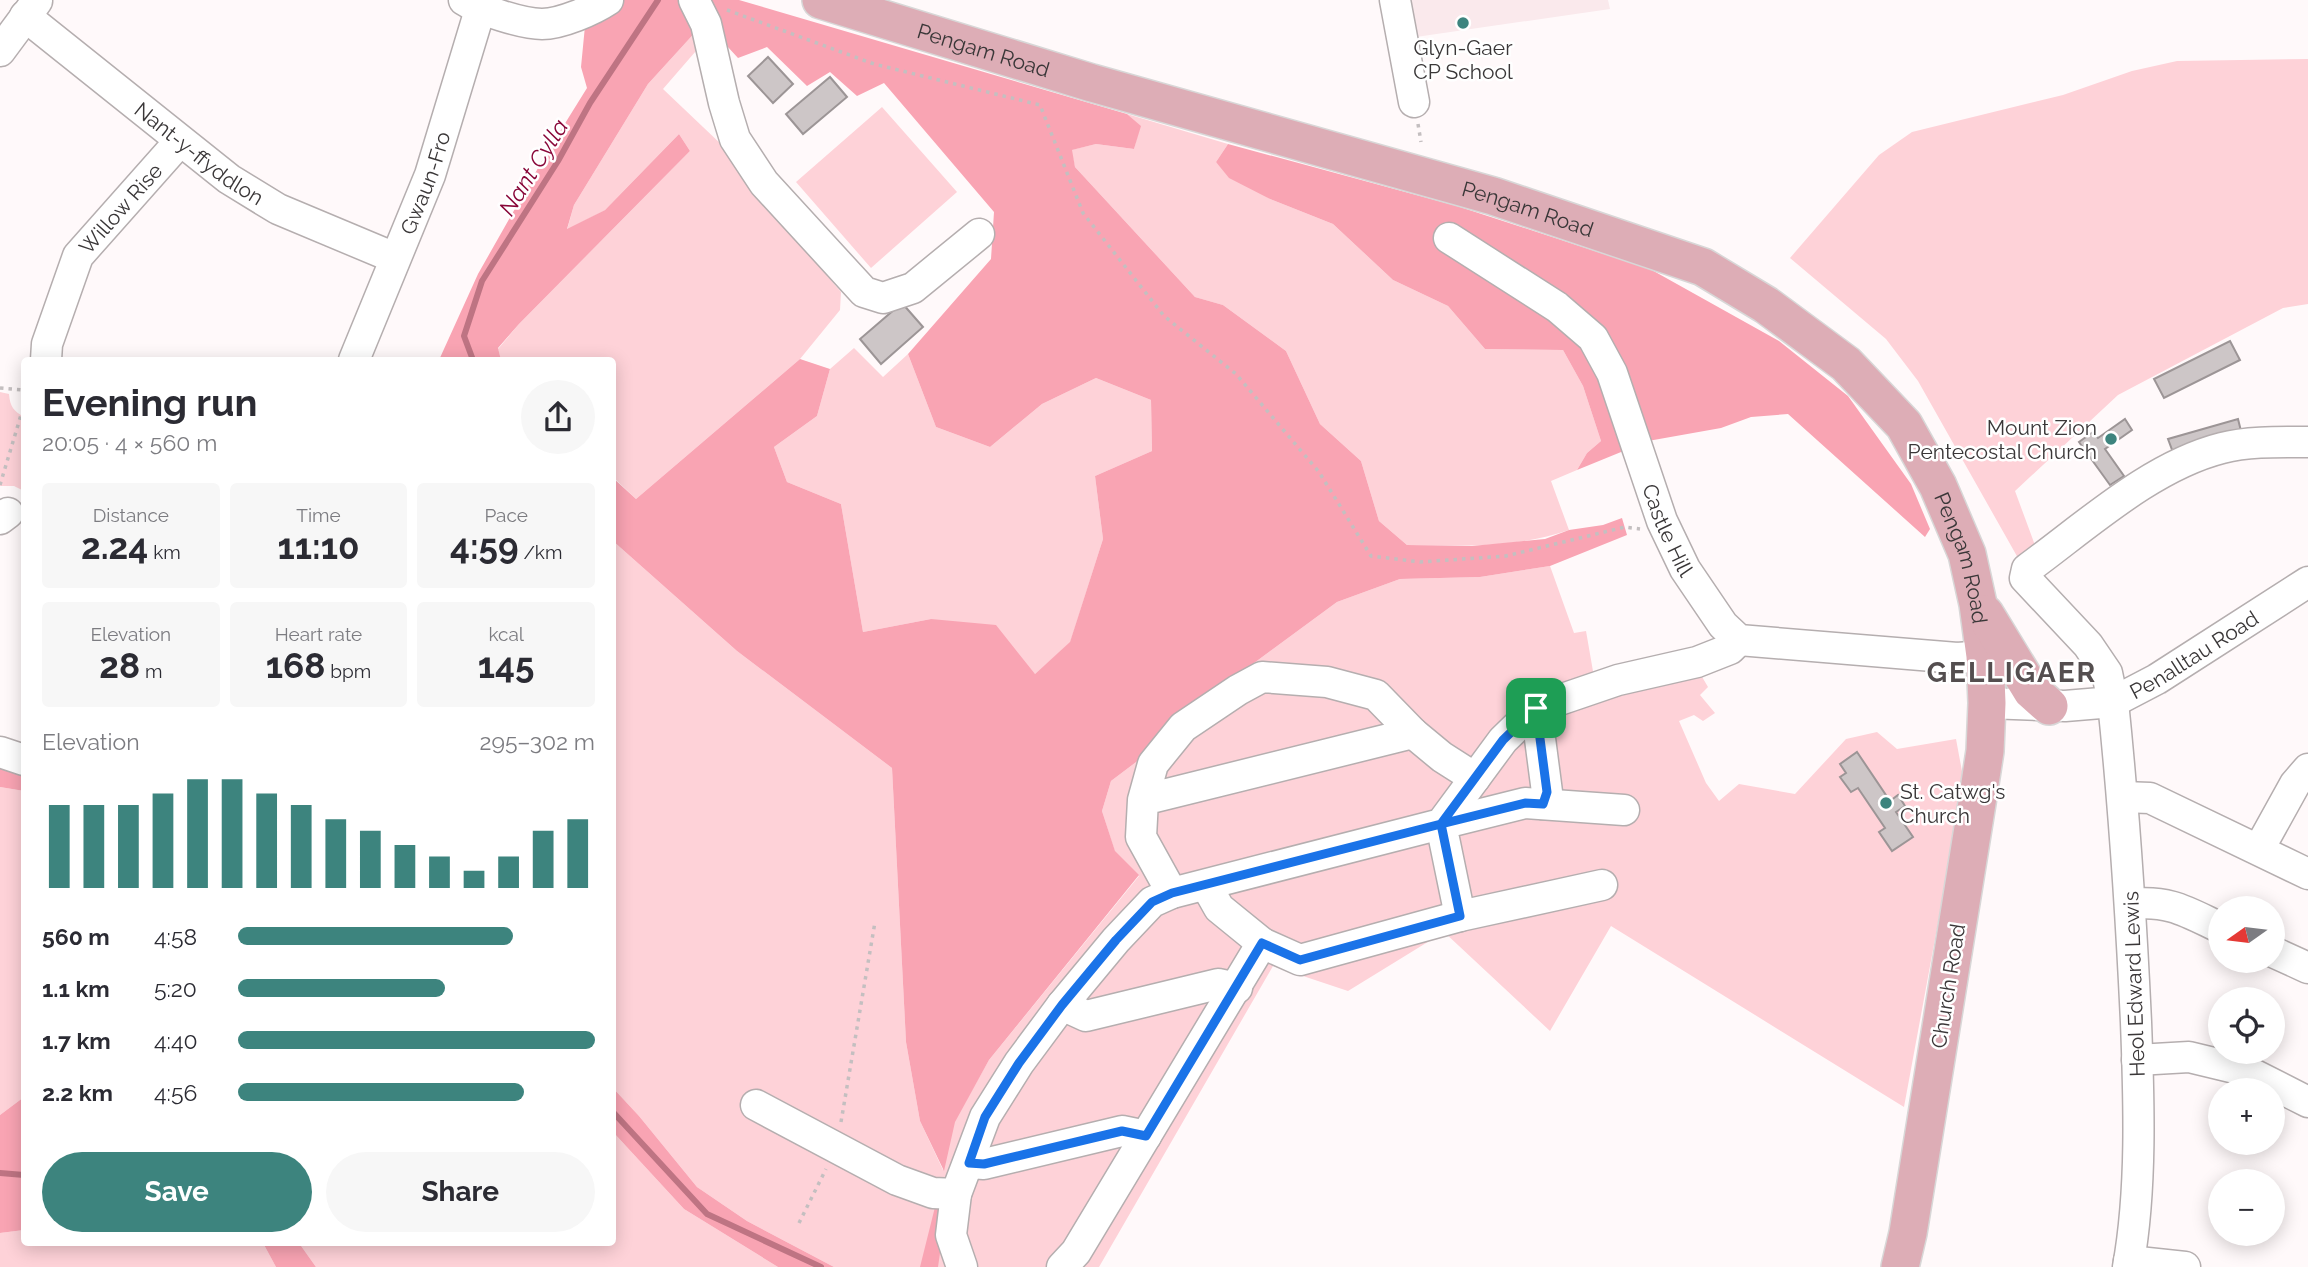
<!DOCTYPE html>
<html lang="en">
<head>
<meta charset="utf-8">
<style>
  body { margin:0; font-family:Raleway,sans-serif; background:#f7f7f7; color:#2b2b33; height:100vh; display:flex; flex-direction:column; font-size:26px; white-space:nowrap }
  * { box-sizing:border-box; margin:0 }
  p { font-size:23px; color:#7c7c81 }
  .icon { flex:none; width:38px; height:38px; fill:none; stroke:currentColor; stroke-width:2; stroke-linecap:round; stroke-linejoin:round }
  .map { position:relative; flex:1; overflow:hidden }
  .sheet { position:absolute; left:21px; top:357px; width:595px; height:889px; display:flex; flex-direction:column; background:#fff; border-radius:7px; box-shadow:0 4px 18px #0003 }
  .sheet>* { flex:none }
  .needle { width:46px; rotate:256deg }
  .buttons { position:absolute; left:2208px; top:896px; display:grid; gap:14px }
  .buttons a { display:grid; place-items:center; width:77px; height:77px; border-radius:50%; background:#fff; box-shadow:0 4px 18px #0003; font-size:35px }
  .pin { position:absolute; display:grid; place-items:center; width:60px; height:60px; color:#fff; margin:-30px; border-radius:14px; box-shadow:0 4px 10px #0006 }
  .round { display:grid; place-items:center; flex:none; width:74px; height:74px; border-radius:37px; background:#f7f7f7 }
  .overview { display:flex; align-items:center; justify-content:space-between; height:119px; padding:0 21px }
  h1 { font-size:38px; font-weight:700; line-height:52px }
  .stats { display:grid; grid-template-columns:repeat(3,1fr); gap:10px; height:119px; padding:7px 21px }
  .stats div { display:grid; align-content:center; border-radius:7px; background:#f7f7f7; text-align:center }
  .stats b { font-size:35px; font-weight:700 }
  .stats small { font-size:19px; font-weight:400 }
  .stats p { font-size:19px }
  .chart { height:196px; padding:14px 21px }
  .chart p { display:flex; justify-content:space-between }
  .chart svg { width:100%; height:126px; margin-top:7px; stroke:#3d847e; stroke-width:6 }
  .primary-button { display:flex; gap:14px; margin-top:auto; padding:14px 21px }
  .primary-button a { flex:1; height:80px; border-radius:42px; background:#3d847e; color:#fff; font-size:28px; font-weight:700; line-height:80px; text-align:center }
  .primary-button a+a { background:#f7f7f7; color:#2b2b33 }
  ul { padding:0 21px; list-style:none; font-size:23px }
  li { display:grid; grid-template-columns:112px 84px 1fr; align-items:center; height:52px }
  li i { height:18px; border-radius:9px; background:#3d847e }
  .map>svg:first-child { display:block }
  .built { fill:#fae9ec }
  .green { fill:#fed2d8 }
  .forest { fill:#f9a4b3 }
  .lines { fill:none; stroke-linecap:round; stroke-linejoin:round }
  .stream { stroke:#be7483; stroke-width:6 }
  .building { fill:#cdc6c7; stroke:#9c9596; stroke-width:2 }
  .minor-casing { stroke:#b5aeaf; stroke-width:33 }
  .major-casing { stroke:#d8d7d7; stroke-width:40 }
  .path { stroke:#c4bfc0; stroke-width:3.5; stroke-dasharray:3.5 5; stroke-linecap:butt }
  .minor { stroke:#fff; stroke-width:30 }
  .major { stroke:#ddadb6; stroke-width:37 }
  .route-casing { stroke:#fff; stroke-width:14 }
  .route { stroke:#1a73e8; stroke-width:9 }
  .poi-dot { fill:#3d847e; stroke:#fff; stroke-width:2.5 }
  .labels { text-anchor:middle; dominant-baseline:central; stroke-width:5; stroke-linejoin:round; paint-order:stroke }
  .poi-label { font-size:21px; fill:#3a3738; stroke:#fff }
  .street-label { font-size:21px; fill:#3a3738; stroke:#fff }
  .water-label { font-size:23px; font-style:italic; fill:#890739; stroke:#fff }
  .district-label { font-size:28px; font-weight:bold; letter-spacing:2px; fill:#544e4f; stroke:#fff }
</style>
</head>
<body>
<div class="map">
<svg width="2308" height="1267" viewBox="0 0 2308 1267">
  <rect width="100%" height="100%" fill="#fff9fa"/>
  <!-- built -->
  <path class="built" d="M1409,0h199l2,9 -194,28z"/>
  <!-- green -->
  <path class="green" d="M700,27l2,17 -39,45 80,76 65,72 -6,9 39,46 -1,18 -40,49 -164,140 -23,-22 -1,-117h-111l-3,-11 21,-25 171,-173 -11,-17 -74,76 -38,20 7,-25 74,-121z
    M2308,59v245l-25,4 -165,87 -103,96 21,57 -18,10 -100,-177 -32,-42 -96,-81 89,-103 33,-23 151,-37 69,-24 45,-10z
    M882,107l75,85 -86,76 -75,-86z
    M1127,114l101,30 -12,18 54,37 63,25 60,56 55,26 37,43 78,1 20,36 18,55 -14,12 -10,17 -26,11 18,49c-52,18 -108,16 -162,15l-28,-24 -18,-60 -41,-37 -34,-73 -63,-46 -28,-8 -120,-130 -4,-17 25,-6 38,5 6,-23z
    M854,348l29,29 25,-23 28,73 54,20 52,-43 54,-26 55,22 1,51 -57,25 8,63 -33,104 -35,31 -104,-55 -68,13 -22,-128 -54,-22 -13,-35 43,-31 13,-47z
    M0,392l9,2c1,13 5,17 15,23v74l-10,-5h-14z
    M613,541l124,110 155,117 14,274 14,79 23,49 11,-48 35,-62 150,-184 -24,-24 -13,-41 9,-30 45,-34 52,-50 129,-95 63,-23 80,-2 70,-11 24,67 12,-2 8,46 104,-7 10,17 -8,8 15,18 -12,8 -9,-6 -15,6 27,62 13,18 20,-17 56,10 51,-55 31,-7 20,17 59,-10 8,43 -60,325 -293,-181 -61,105 -106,-99 -96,59 -75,-25 -174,301h-265l-87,-46 -50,-34 -58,-71 -26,-28z
    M0,787l24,4v306l-24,18z
    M613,1132l71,77 94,58h-462l-17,-24 313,-1z
    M24,1230v12l239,1 13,24h-276v-34z"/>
  <!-- forest -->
  <path class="forest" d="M624,0h57l19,27 -52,57 -74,121 -7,24 38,-19 74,-76 11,17 -171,173 -21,24 3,12h-62l39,-86 68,-120 41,-66 -6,-21 4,-41 26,-13z
    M711,0h28l388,114 14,12 -7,23 -38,-5 -24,6 3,17 120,130 28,8 63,46 34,73 41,37 18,60 28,24 65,1 73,-7 24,-9 34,-5 19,-7 5,17 -77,31 -70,11 -80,2 -63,23 -129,95 -52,50 -45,34 -9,30 13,40 24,24 -150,185 -34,62 -11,49 -24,-50 -14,-79 -14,-274 -155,-117 -124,-110 -1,-64 24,22 164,-140 30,10 -13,47 -43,31 13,35 54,22 22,128 68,-13 65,6 39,49 35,-32 33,-103 -8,-63 57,-25 -1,-51 -55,-22 -54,26 -52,43 -54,-20 -28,-73 83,-95 3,-47 -110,-129 -27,13 -27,-24 -23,14 -40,-39 -29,11 -22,-24 -8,-29z
    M1228,144l229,62 193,63 129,72 69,55 63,88 19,45 -5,8 -137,-123 -37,3 -30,11 -73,13 -71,29 10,-17 14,-12 -18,-55 -20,-36 -78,-1 -37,-43 -55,-26 -60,-56 -63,-25 -41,-21 -13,-16z
    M0,767l24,8v16l-24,-4z
    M613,1088l26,28 58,71 50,34 87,46h-56l-94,-58 -71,-77z
    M24,1097v133l-24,3v-118z
    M935,1207l11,4 -8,56h-18z
    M263,1243h36l17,24h-40z"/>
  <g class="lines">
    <!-- stream -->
    <path class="stream" d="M473,360l-9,-24 18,-55 76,-120 32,-58 68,-103
      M612,1111l95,103 114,53
      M24,1135v1
      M0,1173l24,2"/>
  </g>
  <!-- building -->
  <path class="building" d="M768,57l25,27 -20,19 -25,-27z
    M830,77l17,20 -44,37 -17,-20z
    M902,303l21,24 -42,37 -21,-25z
    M2230,341l10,19 -76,38 -10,-19z
    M2125,419l7,11 -27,19 19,27 -14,9 -31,-43 14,-10 5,6z
    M2238,419l5,20 -69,16 -6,-16z
    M1857,752l33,49 8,-6 7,11 -9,6 17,25 -21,14 -13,-19 6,-4 -27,-40 -7,4 -11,-15 6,-4 -6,-9z"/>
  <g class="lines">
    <!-- minor casing -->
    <g class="minor-casing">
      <g id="minor">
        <path d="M464,0c15,10 59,24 78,24 19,0 51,-14 66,-24"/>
        <path d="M694,0l12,24 18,79 11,36 29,44 100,109 19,6 30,-10 66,-54"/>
        <path d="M1395,0l19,102"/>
        <path id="s1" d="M25,16l204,163 49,30 117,49"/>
        <path d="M0,51l37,-50"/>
        <path id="s2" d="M1449,238l108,69 36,31 19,35 50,148 23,48 38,56 16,15 218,18 28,-2"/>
        <path id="s3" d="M46,360l1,-16 31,-88 102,-115"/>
        <path id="s4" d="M354,360l76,-185 53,-175"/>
        <path d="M0,519l8,-6"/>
        <path id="s5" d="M1987,703l78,3 48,-4 44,-23 151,-97"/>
        <path d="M1536,708l11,84 -4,12"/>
        <path d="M1413,733l29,24 33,21"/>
        <path d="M0,752l24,8"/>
        <path d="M2123,797l27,1 158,76"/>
        <path d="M1143,800l270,-67 -37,-38 -49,-13 -65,-5 -24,13 -55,37 -30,37 -10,36 -2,37 31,56"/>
        <path d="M2259,849l36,-65 13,-15"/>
        <path d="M1206,885l13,23 43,35"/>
        <path d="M2131,904c39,-4 56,8 90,24"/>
        <path d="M1460,916l-19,-92 84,-21 99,7"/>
        <path d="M2273,952l35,16"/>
        <path d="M1062,1005l24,11 132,-32 19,4"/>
        <path d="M2137,1060l52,-3 58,14 61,31"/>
        <path d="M756,1105l141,75 36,13 23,1"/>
        <path d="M969,1163l15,1 138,-33 24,5"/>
        <path d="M2129,1261l56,6"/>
        <path d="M962,1267l-11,-32 5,-41 29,-77 34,-54 43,-58 54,-65 36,-38 20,-9 269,-69 62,-84 33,-32 82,-28 79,-18 33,-13 9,-9"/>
        <path d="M1062,1267l14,-15 186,-309 38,17 160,-44 142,-31"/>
        <path d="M2128,1267c14,-77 11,-167 8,-245 -5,-107 -12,-214 -23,-320l-6,-29 -19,-28 -63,-67 2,-9c59,-43 124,-103 195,-121 27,-7 59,-6 86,-6"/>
      </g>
    </g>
    <!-- major casing -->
    <g class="major-casing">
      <g id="major">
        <path id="s6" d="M821,0l271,83 401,113 210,71 63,38 80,59 58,61 34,61 29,68 11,50 7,52 2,47 -2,48 -8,52 -69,430 -8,34"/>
        <path d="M1985,614l47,77 17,15"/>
      </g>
    </g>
    <!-- path -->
    <path class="path" d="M727,10l147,54 166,41 43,108 81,103 72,58 83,98 52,84 49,6 86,-6 119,-29 15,2
      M1418,124l3,18
      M0,388l24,2
      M0,485l21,-70 3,-4
      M841,1122l34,-200
      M799,1223l27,-54"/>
    <!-- minor -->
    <use href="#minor" class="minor"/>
    <!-- major -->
    <use href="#major" class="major"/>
  </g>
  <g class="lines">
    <!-- route casing -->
    <g class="route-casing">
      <path id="route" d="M1536,708l-33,32 -62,84 -269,69 -20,9 -36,38 -54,65 -43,58 -34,54 -16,46 15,1 138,-33 24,5 116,-193 38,17 160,-44 -19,-92 84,-21 18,1 4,-12 -11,-84"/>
    </g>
    <!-- route -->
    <use href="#route" class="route"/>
  </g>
  <!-- markers -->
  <g class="poi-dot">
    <circle cx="1463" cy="23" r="7"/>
    <circle cx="2111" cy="439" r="7"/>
    <circle cx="1886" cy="803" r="7"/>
  </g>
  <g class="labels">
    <!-- poi labels -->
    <g class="poi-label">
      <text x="1463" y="47">Glyn-Gaer<tspan x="1463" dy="24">CP School</tspan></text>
      <text x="2097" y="427" text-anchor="end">Mount Zion<tspan x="2097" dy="24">Pentecostal Church</tspan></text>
      <text x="1900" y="791" text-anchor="start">St. Catwg's<tspan x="1900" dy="24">Church</tspan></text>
    </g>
    <!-- street labels -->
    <g class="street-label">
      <text stroke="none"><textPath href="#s6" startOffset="170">Pengam Road</textPath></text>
      <text stroke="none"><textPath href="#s1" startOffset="222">Nant-y-ffyddlon</textPath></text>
      <text stroke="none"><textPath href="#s4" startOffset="191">Gwaun-Fro</textPath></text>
      <text stroke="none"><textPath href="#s3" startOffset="173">Willow Rise</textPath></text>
      <text stroke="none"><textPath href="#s6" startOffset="737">Pengam Road</textPath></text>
      <text stroke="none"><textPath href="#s2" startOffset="382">Castle Hill</textPath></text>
      <text stroke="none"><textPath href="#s6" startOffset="1325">Pengam Road</textPath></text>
      <text stroke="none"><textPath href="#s5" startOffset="220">Penalltau Road</textPath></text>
      <text transform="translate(2134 984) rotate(-92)">Heol Edward Lewis</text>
      <text transform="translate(1948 986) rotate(-81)">Church Road</text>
    </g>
    <!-- water labels -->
    <g class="water-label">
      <text transform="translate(533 167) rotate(-58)">Nant Cylla</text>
    </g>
    <!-- district labels -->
    <g class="district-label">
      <text x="2012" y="672">GELLIGAER</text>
    </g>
  </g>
</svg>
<div class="buttons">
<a><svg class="needle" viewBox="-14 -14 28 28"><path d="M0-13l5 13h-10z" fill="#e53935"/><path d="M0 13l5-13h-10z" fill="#7c7c81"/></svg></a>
<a><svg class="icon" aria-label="locate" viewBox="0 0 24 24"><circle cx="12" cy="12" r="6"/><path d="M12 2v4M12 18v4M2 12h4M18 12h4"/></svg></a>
<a>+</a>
<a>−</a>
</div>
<div class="pin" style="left:1536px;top:708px;background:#1e9e55"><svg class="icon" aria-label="arrive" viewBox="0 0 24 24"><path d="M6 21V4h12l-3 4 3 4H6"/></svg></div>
<section class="sheet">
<div class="overview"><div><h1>Evening run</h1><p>20:05 · 4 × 560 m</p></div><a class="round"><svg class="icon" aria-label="share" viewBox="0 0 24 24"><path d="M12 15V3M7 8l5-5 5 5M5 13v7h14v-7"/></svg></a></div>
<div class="stats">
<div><p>Distance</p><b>2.24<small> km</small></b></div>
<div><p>Time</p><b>11:10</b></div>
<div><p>Pace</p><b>4:59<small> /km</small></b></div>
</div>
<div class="stats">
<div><p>Elevation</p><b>28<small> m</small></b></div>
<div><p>Heart rate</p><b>168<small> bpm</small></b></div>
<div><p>kcal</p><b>145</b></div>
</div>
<div class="chart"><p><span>Elevation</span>295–302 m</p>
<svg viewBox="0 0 160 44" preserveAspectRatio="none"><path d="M5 44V15M15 44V15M25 44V15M35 44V11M45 44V6M55 44V6M65 44V11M75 44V15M85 44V20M95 44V24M105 44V29M115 44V33M125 44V38M135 44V33M145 44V24M155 44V20"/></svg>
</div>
<ul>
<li><b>560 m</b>4:58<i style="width:77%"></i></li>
<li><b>1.1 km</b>5:20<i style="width:58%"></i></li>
<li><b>1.7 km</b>4:40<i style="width:100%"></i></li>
<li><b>2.2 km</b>4:56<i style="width:80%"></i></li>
</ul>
<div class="primary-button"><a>Save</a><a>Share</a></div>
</section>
</div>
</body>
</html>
